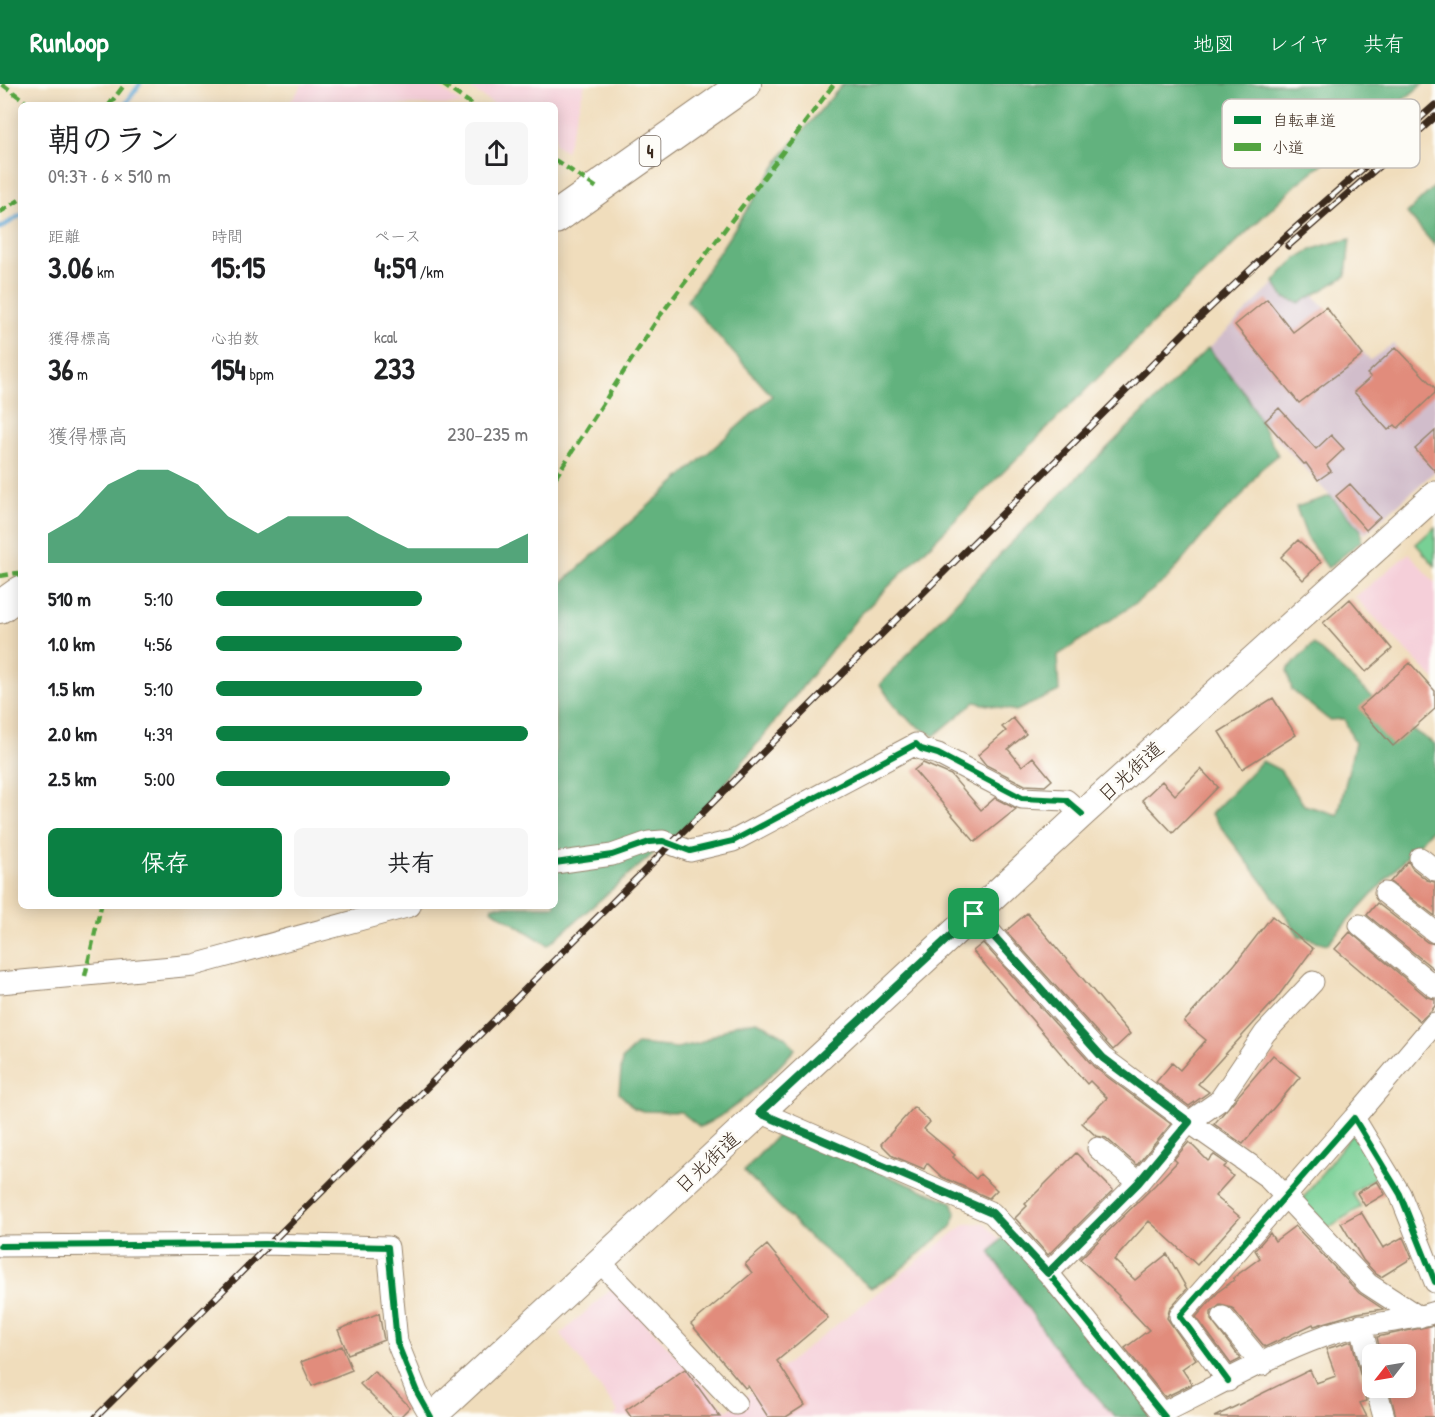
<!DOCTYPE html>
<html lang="ja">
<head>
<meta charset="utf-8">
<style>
  body { margin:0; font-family:"Patrick Hand","Klee One",sans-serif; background:#f6f6f6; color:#202124; height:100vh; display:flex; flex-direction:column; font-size:22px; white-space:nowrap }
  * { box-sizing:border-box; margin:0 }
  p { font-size:20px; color:#757577 }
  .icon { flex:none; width:33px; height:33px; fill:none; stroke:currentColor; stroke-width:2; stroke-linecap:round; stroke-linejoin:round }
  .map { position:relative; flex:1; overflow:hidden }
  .drawer { position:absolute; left:18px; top:18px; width:540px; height:807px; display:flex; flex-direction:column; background:#fff; border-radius:9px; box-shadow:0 3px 15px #0003 }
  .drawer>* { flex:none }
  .needle { width:39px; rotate:239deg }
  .fabs { position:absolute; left:1362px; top:1260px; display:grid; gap:12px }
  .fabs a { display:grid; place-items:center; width:54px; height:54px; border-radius:9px; background:#fff; box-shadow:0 3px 15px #0003; font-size:30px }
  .pin { position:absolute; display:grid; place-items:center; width:51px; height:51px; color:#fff; margin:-26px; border-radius:12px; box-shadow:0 3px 9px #0006 }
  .round { display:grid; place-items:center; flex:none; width:63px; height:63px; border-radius:9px; background:#f6f6f6 }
  .overview { display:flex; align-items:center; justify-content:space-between; height:102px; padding:0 30px }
  h1 { font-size:33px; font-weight:700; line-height:45px }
  .metrics { display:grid; grid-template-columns:repeat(3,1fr); gap:9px; height:102px; padding:6px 30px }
  .metrics div { display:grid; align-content:center }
  .metrics b { font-size:30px; font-weight:700 }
  .metrics small { font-size:16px; font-weight:400 }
  .metrics p { font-size:16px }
  .chart { height:168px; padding:12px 30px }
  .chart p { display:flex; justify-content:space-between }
  .chart svg { width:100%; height:108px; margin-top:6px; fill:#0b8043; opacity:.7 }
  .cta { display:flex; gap:12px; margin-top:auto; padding:12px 30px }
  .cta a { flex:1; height:69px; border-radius:9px; background:#0b8043; color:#fff; font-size:24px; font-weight:700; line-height:69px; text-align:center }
  .cta a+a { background:#f6f6f6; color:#202124 }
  ul { padding:0 30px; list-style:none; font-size:20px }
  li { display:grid; grid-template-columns:96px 72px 1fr; align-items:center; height:45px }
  li i { height:15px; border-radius:8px; background:#0b8043 }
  header { display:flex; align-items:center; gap:36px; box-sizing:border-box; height:84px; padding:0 30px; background:#0b8043; color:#fff }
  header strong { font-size:28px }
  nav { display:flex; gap:33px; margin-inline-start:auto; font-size:21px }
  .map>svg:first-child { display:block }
  .built { fill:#f5cfd9 }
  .industrial { fill:#d1bdcb }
  .green { fill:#78d095; stroke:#5a7d5a; stroke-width:1.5 }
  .forest { fill:#62b27e; stroke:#4e6e4e; stroke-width:1.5 }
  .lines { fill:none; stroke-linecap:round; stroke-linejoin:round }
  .stream { stroke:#5ea7d5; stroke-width:4.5 }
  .building { fill:#e18c7b }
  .minor-casing { stroke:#96846d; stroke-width:23 }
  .major-casing { stroke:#96846d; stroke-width:29 }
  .highway-casing { stroke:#96846d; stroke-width:34 }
  .minor { stroke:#fff; stroke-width:21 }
  .major { stroke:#fff; stroke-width:27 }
  .highway { stroke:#fff; stroke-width:32 }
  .rail-casing { stroke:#3b2a1e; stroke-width:7 }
  .rail { stroke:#fdfcf7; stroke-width:4.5; stroke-dasharray:14; stroke-linecap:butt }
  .quiet { stroke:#54a441; stroke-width:4.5; stroke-dasharray:9 4.5; stroke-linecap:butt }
  .cycleway-casing { stroke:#fdfcf7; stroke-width:10 }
  .cycleway { stroke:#00873e; stroke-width:6 }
  .route-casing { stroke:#fff; stroke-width:12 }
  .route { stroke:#0b8043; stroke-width:8 }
  .labels { text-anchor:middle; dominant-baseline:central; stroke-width:6; stroke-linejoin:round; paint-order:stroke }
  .shield { fill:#fdfcf7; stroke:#75695f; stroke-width:1.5 }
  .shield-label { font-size:18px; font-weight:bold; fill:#3b2a1e }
  .street-label { font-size:20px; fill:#3b2a1e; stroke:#fdfcf7 }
  .key { fill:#fdfcf7; stroke:#c3bdb6; stroke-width:1.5 }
  .key-label { font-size:16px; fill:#3b2a1e }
</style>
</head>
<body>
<header>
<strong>Runloop</strong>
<nav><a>地図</a><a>レイヤ</a><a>共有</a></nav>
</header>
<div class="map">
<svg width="1435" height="1333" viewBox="0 0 1435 1333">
  <rect width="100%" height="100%" fill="#fdfcf7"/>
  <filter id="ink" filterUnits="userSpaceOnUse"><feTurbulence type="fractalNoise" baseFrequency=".0167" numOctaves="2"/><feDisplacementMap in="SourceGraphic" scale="12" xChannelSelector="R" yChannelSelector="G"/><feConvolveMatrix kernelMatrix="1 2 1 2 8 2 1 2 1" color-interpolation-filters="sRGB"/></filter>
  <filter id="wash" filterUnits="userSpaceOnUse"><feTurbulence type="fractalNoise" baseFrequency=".008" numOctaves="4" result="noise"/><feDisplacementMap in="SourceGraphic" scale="24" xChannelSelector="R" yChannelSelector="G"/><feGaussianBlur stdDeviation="1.35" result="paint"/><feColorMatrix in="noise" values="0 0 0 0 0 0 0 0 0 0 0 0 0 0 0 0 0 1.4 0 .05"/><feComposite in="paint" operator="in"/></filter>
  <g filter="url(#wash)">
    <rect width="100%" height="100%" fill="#f0ddbc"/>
    <!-- built -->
    <path class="built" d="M303,0h131l29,21h-175z
      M463,0h122l-19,68 -11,-8v-39h-60z
      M1409,469l26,30v97l-80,-83z
      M984,1139l55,58 112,136h-538l5,-5 -57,-78 52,-47 114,124 238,-187z"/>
    <!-- industrial -->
    <path class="industrial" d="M1290,184l80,92 23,-16 42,46v81l-70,63 -164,-178z"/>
    <!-- green -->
    <path class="green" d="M1435,443v39l-19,-22z
      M1354,1047l27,42 -29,20 9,14 -33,21 -27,-27z"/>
    <!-- forest -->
    <path class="forest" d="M843,0h580l-126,100 -117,112 -322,321 -152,191 -158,137 -57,-36 2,-3h62v-317l217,-193 -85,-95 97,-148z
      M1435,102v60l-28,-33z
      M1350,155l-4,37 -46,27 -16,-5 -10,-16c24,-31 39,-35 76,-43z
      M1208,264l38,47 32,60 -18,15 -19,27 -24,22 -51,61 -36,27 -73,49 2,35 -43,20 -41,-9 -41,34c-28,-16 -37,-24 -54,-52l127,-137z
      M1330,412l31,34v11l-33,27 -20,-28 -12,-33z
      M1313,560l90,80 32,20v82l-108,118 -28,-8 -31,-47 -57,-75 51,-53 18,9 24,35 34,10 17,-72 -11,-24 -15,1 -37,-30 -5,-20z
      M757,937l29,16 9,12c-27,31 -58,61 -95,78l-19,-15 -38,-1 -9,-3 -15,-15 3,-33 15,-16 40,4 23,-5 34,-18z
      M780,1048l172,70 4,12 -4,12 -58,49 -23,13 -61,-50 -66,-67z
      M1005,1151l153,182h-43l-57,-65 -68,-100z"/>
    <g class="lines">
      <!-- stream -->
      <path class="stream" d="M125,21l15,-21
        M0,144l21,-13"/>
    </g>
    <g id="blocks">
      <!-- building -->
      <path class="building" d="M1267,215l26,33 33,-25 37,48 -64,48 -64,-78z
        M1396,263l39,41v5l-37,35 -3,-3 -7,5 -34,-38 17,-15 -4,-3z
        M1279,324l37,41 15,-14 13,14 -17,16 4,6 -13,9 -12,-17 -2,1 -39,-43z
        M1435,347v40l-20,-22z
        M1350,400l30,33 -14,13 -30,-34z
        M1298,456l23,22 -18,18 -22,-23z
        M1350,515l42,50 -26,23 -43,-49z
        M1410,579l25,28v18l-42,37 -34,-38z
        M1273,614l23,37 -54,34 -23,-37z
        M1013,634l13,16 -18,15 14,17 11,-9 19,23 -7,6 -20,-1 -39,-20 -8,-10 28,-24 -4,-4z
        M923,679l28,12 30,35 14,-12 21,11 -41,33 -61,-72z
        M1201,685l17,18 -45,46 -31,-33 20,-19 13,14z
        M1408,777l4,7 15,12 8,2v34l-45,-34z
        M1377,819l50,39 8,2v26l-68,-55z
        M1027,829l103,121 -17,16 -107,-119z
        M1272,832l41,33 -37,50 -78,85 11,8 -20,14 -33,-24 16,-19 8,7 26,-30 -22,-18 51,-58z
        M1350,848l77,65 8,2v7l-4,5 -11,10 -85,-72z
        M983,859l111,124 77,57 -34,41 -31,-27 -10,-2 -14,-13 25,-25 -17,-17 -3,3 -114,-133z
        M1273,971l27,22 -57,67 -29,-20z
        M914,1023l16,15 -6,7 31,26 -2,2 23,22 4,-5 17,16 -8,8 -47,-21 -15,-14 -3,6 -31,-13 -12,-12z
        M1189,1058l19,19 6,-6 13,9 -3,3 9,9 -18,20 25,21 -43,48 -48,-44 -35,39 21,20 32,-26 20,35 -17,19 -3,10 29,41 -14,10 10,15 -27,13 -40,-49 24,-18 -31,-33 1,-1 -39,-37 75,-74 22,-23 -3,-3z
        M1076,1069l37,37 -65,65 -33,-37 12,-12 -2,-2z
        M1377,1097l8,13 -20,12 -8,-13z
        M1361,1128l22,36 20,-11 9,21 -31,19 -5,-3 -13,-14 -22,-37z
        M1295,1142l64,67 24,16 -26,4 -43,13 -1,-2 -48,23 -33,-39 -12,-3 -9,7v8l30,39 -10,5 -35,-47 23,-26 15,-11 -1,-2 27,-20 -5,-8 15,-17 5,8z
        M767,1161l61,73 -51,43 28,44 -19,12h-18l-20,-31 -3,2 -54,-64 61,-51 -7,-9z
        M379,1229l5,27 -36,14 -10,-24z
        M1435,1241v92h-39l-7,-29h17v-36l-25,2 -4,-17z
        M1352,1257l8,33 5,8 -1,9 2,10 -6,2 7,14h-153l96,-47 6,13 20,-7 -10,-27z
        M342,1262l10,24 -40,16 -11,-24z
        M685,1285l35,48h-89l-5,-7z
        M374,1287l36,36 -10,10h-7l-33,-33z"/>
    </g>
  </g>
  <g filter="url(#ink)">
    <use href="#blocks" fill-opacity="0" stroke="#96846d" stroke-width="1.5"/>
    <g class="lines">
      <!-- minor casing -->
      <g class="minor-casing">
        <path id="minor" d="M1420,774l15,12
          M555,779l57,-8 37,-13 14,-1 27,10 43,-10 183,-97 5,5 17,5 84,44 44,2 16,14
          M1385,809l50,39
          M974,830l129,144 86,64 30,-21 46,-68 48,-51
          M1360,841l75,62
          M0,899l194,-18 216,-59
          M760,1028l232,101 56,60 117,144
          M1354,1034l81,-95
          M1098,1064l40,35 51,-61 77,54 102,108 51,33
          M0,1162l264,-2 124,3 9,95 20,50 14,25
          M600,1178l136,142
          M1048,1189l90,-90
          M1223,1233l40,48
          M1361,1241l11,46
          M1228,1297l-48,-65 174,-198 46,76 35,88
          M1376,1304l8,29
          M1162,1329c53,-26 107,-57 162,-77 36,-14 75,-12 111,-24"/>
      </g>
      <!-- major casing -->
      <g class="major-casing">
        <path id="major" d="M432,1333l650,-603 353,-319"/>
      </g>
      <!-- highway casing -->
      <g class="highway-casing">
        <path id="highway" d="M555,134l190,-134
          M0,523l21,-15"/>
      </g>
      <!-- minor -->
      <use href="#minor" class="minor"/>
      <!-- major -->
      <use href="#major" class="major"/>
      <!-- highway -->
      <use href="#highway" class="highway"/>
      <!-- rail casing -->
      <g class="rail-casing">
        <path id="rail" d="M1288,162l147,-129
          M96,1333l1101,-1097 88,-83 150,-132"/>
      </g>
      <!-- rail -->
      <use href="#rail" class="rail"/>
      <!-- quiet -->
      <path class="quiet" d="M2,0l28,21
        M442,0l31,21
        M109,21l16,-21
        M555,76l42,28
        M0,128l21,-13
        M555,394l104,-161 175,-233
        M0,492l17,-3 4,4
        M85,892l16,-70"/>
      <!-- cycleway casing -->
      <g class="cycleway-casing">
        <path id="cycleway" d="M555,779l57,-8 37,-13 14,-1 27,10 43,-10 183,-97 5,5 17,5 84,44 44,2 16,14
          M760,1028l232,101 56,60 117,144
          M0,1162l264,-2 124,3 9,95 20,50 14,25
          M1228,1297l-48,-65 174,-198 46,76 35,88"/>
      </g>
      <!-- cycleway -->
      <use href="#cycleway" class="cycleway"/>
    </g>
  </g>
  <g class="lines" filter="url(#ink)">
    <!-- route casing -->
    <g class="route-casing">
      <path id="route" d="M974,830l129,144 86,64 -51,61 -90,90 -56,-60 -232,-100z"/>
    </g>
    <!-- route -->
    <use href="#route" class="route"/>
  </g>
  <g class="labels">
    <!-- shield labels -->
    <rect class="shield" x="639.5" y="52" width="21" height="30" rx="4.5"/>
    <g class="shield-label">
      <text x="650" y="67">4</text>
    </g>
    <!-- street labels -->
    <g class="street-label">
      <text transform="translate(1130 687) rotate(-42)">日光街道</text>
      <text transform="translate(707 1078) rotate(-43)">日光街道</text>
    </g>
  </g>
  <!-- legend -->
  <rect x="1222" y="15" width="198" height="69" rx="9" class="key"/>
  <rect x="1234" y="32" width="27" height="8" fill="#00873e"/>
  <rect x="1234" y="59" width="27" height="8" fill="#54a441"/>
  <g class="key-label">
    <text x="1272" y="42">自転車道</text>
    <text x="1272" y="69">小道</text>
  </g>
</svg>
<div class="fabs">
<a><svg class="needle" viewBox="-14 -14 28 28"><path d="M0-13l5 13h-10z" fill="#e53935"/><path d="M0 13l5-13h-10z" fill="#757577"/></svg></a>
</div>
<div class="pin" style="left:974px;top:830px;background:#1e9e55"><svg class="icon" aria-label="arrive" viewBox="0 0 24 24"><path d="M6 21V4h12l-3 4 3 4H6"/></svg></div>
<section class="drawer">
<div class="overview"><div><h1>朝のラン</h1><p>09:37 · 6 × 510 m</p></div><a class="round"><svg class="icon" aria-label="share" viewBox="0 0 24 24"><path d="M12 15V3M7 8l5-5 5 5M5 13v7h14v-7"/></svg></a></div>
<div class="metrics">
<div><p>距離</p><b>3.06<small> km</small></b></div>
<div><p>時間</p><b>15:15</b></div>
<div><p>ペース</p><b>4:59<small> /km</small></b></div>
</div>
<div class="metrics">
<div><p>獲得標高</p><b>36<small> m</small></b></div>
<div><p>心拍数</p><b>154<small> bpm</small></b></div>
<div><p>kcal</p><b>233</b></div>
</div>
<div class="chart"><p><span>獲得標高</span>230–235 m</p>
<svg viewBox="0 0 160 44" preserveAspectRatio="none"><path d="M0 44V32L10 25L20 12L30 6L40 6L50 12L60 25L70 32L80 25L90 25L100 25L110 32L120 38L130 38L140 38L150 38L160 32V44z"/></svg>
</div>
<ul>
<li><b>510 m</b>5:10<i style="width:66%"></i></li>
<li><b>1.0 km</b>4:56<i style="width:79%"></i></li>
<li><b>1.5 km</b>5:10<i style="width:66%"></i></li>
<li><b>2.0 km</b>4:39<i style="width:100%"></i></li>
<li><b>2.5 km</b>5:00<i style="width:75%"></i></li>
</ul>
<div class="cta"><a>保存</a><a>共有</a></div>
</section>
</div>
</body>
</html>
